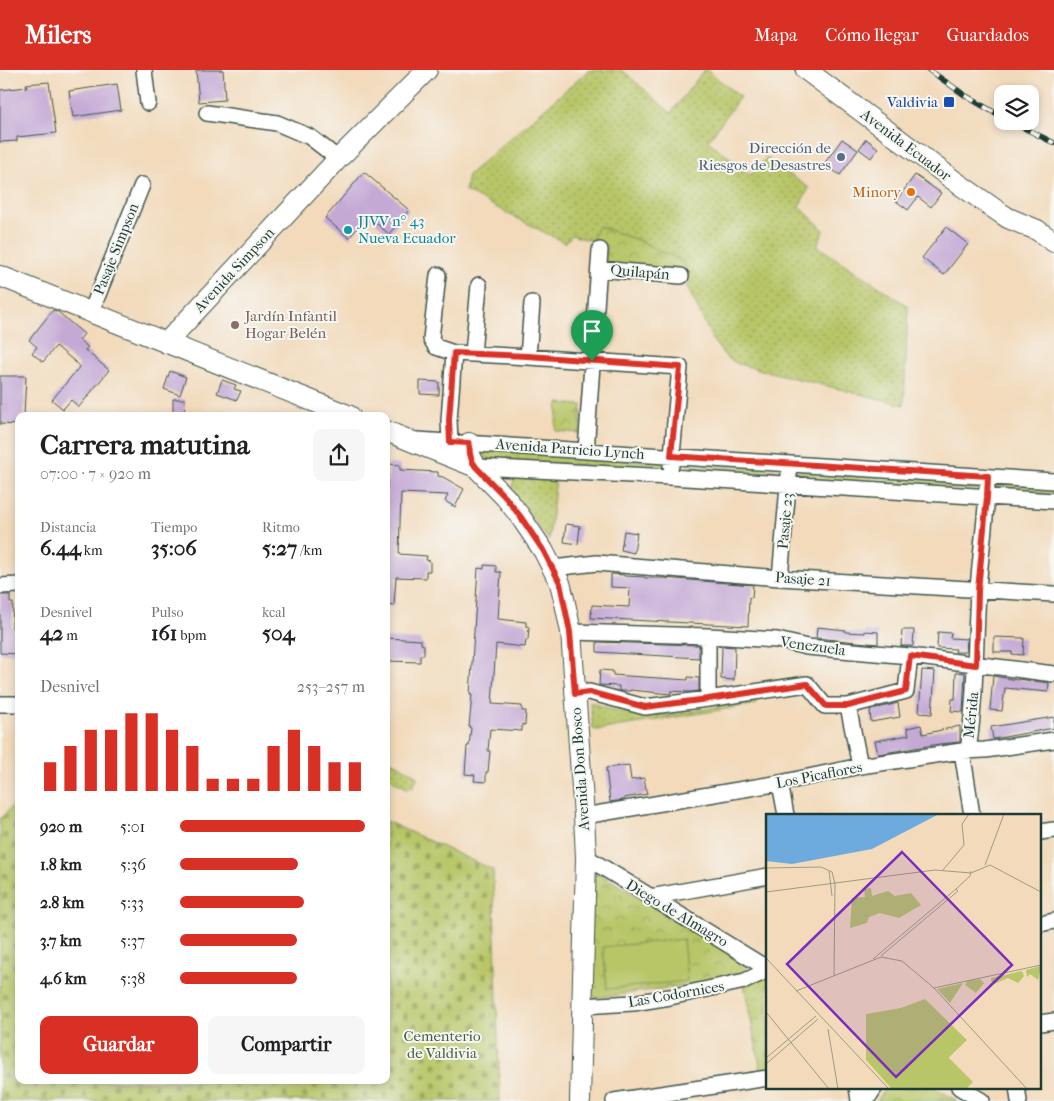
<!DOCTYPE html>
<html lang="es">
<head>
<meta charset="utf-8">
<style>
  body { margin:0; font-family:"IM FELL French Canon",serif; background:#f6f6f6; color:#202124; height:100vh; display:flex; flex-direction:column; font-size:19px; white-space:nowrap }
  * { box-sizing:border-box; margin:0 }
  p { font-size:16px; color:#757577 }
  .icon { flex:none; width:28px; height:28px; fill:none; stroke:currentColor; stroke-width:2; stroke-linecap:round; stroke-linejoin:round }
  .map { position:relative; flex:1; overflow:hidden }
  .side { position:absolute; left:15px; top:342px; width:375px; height:672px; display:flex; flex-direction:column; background:#fff; border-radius:10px; box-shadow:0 2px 8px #0003 }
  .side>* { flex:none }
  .buttons { position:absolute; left:994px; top:15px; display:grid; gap:10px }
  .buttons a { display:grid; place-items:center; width:45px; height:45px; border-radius:10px; background:#fff; box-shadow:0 2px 8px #0003; font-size:25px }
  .pin { position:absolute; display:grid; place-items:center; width:42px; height:42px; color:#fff; margin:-51px -21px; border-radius:50% 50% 50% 0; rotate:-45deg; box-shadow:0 0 5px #0007 }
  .pin .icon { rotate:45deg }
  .round { display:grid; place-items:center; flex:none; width:52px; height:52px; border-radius:10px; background:#f6f6f6 }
  .overview { display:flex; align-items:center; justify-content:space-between; height:85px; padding:0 25px }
  h1 { font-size:28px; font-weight:700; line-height:38px }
  .stats { display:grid; grid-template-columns:repeat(3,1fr); gap:8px; height:85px; padding:5px 25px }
  .stats div { display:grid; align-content:center }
  .stats b { font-size:21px; font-weight:700 }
  .stats small { font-size:14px; font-weight:400 }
  .stats p { font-size:14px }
  .chart { height:140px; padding:10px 25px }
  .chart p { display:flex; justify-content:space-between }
  .chart svg { width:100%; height:90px; margin-top:5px; stroke:#d93025; stroke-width:6 }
  .primary-button { display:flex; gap:10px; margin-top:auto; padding:10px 25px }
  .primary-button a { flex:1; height:58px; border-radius:10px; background:#d93025; color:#fff; font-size:20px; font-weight:700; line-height:58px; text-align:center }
  .primary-button a+a { background:#f6f6f6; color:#202124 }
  ul { padding:0 25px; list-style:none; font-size:16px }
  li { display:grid; grid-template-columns:80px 60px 1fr; align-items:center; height:38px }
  li i { height:12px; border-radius:6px; background:#d93025 }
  header { display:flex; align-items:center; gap:30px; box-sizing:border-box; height:70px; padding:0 25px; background:#d93025; color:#fff }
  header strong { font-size:24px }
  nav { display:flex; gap:28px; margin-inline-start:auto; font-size:18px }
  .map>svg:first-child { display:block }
  .grass { fill:url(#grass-dots); stroke:#6c824e }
  .cemetery { fill:url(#cemetery-stones); stroke:#6c824e }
  .park { fill:url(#park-crowns); stroke:#6c824e }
  .garden { fill:#b8c668; stroke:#6c824e }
  .building { fill:#c4a9d5 }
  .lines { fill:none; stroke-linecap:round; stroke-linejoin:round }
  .minor-casing { stroke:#3f5548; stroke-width:18 }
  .major-casing { stroke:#3f5548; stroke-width:22 }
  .minor { stroke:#fff; stroke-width:15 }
  .major { stroke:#fff; stroke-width:20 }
  .rail-casing { stroke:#1f3d34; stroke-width:5.5 }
  .rail { stroke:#f6f6f2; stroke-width:4; stroke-dasharray:11; stroke-linecap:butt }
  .route-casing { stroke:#fff; stroke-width:10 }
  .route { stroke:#d93025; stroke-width:6 }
  .transit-dot { fill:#1a4fb4; stroke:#f6f6f2; stroke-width:2 }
  .service-dot { fill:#5c6f8a; stroke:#f6f6f2; stroke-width:2 }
  .food-dot { fill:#e8710a; stroke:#f6f6f2; stroke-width:2 }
  .culture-dot { fill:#0f9aa8; stroke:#f6f6f2; stroke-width:2 }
  .education-dot { fill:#8d6e63; stroke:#f6f6f2; stroke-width:2 }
  .labels { text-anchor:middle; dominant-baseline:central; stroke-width:4; stroke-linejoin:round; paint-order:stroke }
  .transit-label { font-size:15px; fill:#164399; stroke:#f6f6f2; text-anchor:end }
  .street-label { font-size:15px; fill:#1f3d34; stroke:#f6f6f2 }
  .service-label { font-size:15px; fill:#4e5e75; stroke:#f6f6f2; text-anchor:end }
  .food-label { font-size:15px; fill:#c56008; stroke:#f6f6f2; text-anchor:end }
  .culture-label { font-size:15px; fill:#0d838f; stroke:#f6f6f2; text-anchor:start }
  .education-label { font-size:15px; fill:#785e54; stroke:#f6f6f2; text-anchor:start }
  .park-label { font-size:15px; fill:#455f41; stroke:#f6f6f2 }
  .inset-river { fill:none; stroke:#6dabdf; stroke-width:2.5 }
  .inset-road { fill:none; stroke:#9e9b85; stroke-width:1 }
  .view { fill:#7b2cbf; fill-opacity:0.15; stroke:#7b2cbf; stroke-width:2.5 }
  .inset-edge { fill:none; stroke:#1f3d34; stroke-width:2.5 }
</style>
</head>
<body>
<header>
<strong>Milers</strong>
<nav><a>Mapa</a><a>Cómo llegar</a><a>Guardados</a></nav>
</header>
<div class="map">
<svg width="1054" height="1031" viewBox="0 0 1054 1031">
  <defs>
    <pattern id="grass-dots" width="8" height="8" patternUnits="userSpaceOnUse" patternTransform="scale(1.25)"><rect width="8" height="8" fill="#b8c668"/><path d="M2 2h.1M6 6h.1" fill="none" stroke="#95a256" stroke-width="1.8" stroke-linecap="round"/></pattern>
    <pattern id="cemetery-stones" width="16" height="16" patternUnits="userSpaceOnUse" patternTransform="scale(1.25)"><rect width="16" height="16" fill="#b8c668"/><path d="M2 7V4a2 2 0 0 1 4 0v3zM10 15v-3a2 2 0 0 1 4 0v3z" fill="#95a256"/></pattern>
    <pattern id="park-crowns" width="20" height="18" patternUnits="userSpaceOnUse" patternTransform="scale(1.25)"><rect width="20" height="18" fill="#b8c668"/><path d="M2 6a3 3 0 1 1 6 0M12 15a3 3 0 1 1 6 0" fill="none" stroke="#95a256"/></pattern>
  </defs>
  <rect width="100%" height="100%" fill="#f6f6f2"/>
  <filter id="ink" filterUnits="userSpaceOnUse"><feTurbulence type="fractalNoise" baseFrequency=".02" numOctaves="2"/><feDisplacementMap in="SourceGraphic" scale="10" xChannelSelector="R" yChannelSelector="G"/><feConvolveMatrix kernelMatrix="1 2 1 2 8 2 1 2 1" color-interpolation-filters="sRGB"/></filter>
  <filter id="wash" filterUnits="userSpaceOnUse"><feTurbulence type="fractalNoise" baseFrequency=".0096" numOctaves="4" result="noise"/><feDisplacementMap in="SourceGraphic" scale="20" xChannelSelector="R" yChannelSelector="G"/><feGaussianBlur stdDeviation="1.12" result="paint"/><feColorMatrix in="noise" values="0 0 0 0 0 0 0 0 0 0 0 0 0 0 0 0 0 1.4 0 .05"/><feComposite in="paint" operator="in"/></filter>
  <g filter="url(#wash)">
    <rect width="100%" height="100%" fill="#f2dabb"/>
    <!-- grass -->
    <path class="grass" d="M589,0h33l49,43 33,-43h3l33,27 -32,44 43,34 15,-17 43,30 -10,18 25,24 -7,16 91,60 -4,99 -166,-41 -12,-7 -12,-15 -34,-70 5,-7 -14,-10 -11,-3 -17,-10 -45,-16 -6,15 -20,-6 -7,8 -100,-52 3,-16z
      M486,380l175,12 4,3v3l-4,2h-3l-176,-11 -2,-5z
      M685,394l94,6 2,2v4l-3,2 -97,-7 -2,-3 1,-3z
      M799,401l178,11 3,3 -1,3 -3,2 -179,-11 -2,-4 1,-2z
      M516,403l40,5 -7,62 -38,-48z
      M996,414l58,3v8l-57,-4 -3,-2v-3z
      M757,630v4l-160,26 -4,-1 -3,-27 23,8 21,4 18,1h18z
      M386,687l28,17 3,4 -4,9 -5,2 -22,-13z"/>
    <!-- cemetery -->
    <path class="cemetery" d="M19,729v282h367v-260l107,49 7,231h-500v-282z"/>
    <!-- park -->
    <path class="park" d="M598,156l45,16 17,10 11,3 15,10 -6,7 -76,-8 3,-18 -15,-5z
      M558,333l24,2 -2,28 -25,-2z
      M596,803l6,2 145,89 -2,7 -6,3 -29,8 -116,16 -3,-4 1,-116z
      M768,906v94l-7,1 -17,-86z
      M886,1017h48l23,14h-80z"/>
    <!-- garden -->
    <path class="garden" d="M683,869l4,42 -80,8 -4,-42z"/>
    <g id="blocks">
      <!-- building -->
      <path class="building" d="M196,0h27l2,30 -26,2z
        M49,12l7,51 -39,4v4l-17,1v-52l27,-3 -1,-3z
        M117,14l4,26 -48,7 -4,-26z
        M842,69l16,11 -18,25 -16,-11z
        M866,69l12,9 -7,10 -12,-9z
        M364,102l45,38 -20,24 -21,-18 -19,22 -24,-20z
        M915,105l26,18 -10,14 -13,-10 -10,13 -12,-9z
        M946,157l22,17 -24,31 -22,-17z
        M53,240l5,2 26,22 -5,6 9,7 -3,3 24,20 -30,37 -8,-7 -8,9 -11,-9 28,-34 -24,-20 -13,16 -11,-9 5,-6 -8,-7z
        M170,301l16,6 -6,18 -16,-6z
        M0,306h26l-2,40h-5v9l-19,-1z
        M222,310l14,5 -2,4 7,2 -4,9 -20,-7z
        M420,311l19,1v13l-19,-1z
        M173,329h12l-1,17h-11z
        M389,394l11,1v5l38,2v4l5,1 21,12 -9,18 -10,-6 3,-6 -47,-2 -2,61 28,2 -1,4 4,1v10h-4v7l-30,-1 -2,29 -8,-1v-103z
        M566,454l14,2 -2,18 -14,-2z
        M624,461l13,2 -3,20 -13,-3z
        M484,495l12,1v6h5l-3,47 28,3v4l3,1 -1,13h-2l-1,7 -29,-3 -4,60 30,2v5h4l-1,14 -3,-1v7l-32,-2 -2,22h2l-2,21h-2v10l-12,-1 1,-6 -10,-1 2,-28h2l2,-18 -2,-1 3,-32h-2l8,-127 6,1z
        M611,504l13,1v1l21,1v1h18l90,7 -1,13 -3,-1 -1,29 -157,-8 1,-13 37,2 1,-19 -19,-1z
        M0,525h10v8h3l-1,25h7v26l-19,-1z
        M817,557l29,3 -1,2 20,1v-2l13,1v12l-62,-6z
        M902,560h12l-1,16h-12z
        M938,562l13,1 -1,5 17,1 -1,13h-11l1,-3 -19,-1z
        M994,567l30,1 -1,17 -11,-1v-2h-18z
        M386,568l35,2v4l3,1v10h-4v7l-34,-1z
        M597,572l102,3v13l-102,-6z
        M722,576l13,1 -1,33 -13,-1z
        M600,600l13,1v4l75,5v-3l11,1v13l-9,1 -19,-1v3l-41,-4v1h-10l-1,-1v-4l-20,-1z
        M922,600l13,1 -3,43 -13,-1z
        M956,602l9,1 -2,39 -12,-1 1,-12h3z
        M993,606l25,4v-1l31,4 -1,9 -43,-4 -3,23 -12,-1z
        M898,633l2,14 -29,5 -1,-12z
        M1054,647v11l-61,11 -2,-12z
        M921,655l2,9 37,-8v16l-21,2 -61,10 -3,-13 34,-6 -2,-7z
        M629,695l2,15 13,-2 3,16 -23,4v2l-14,2 -4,-34z"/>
    </g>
  </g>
  <g filter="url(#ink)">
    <use href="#blocks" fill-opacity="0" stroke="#3f5548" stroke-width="1"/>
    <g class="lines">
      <!-- minor casing -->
      <g class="minor-casing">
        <path id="minor" d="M144,0l4,33
          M207,43l70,10 33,14 17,13 11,9
          M599,199l82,7
          M438,205l-7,64 5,8 18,6 74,4 152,10 -9,99
          M91,242l51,-127
          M473,284l6,-69
          M528,287l4,-54
          M417,370l637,41
          M450,372l-1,-22 5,-67
          M586,381l14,-201
          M476,397l194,10 384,24
          M553,498l44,-5 183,15 274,16
          M780,508l9,-103
          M0,516l19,-1
          M571,562l137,4 69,4 30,7 103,9 144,18
          M575,624l14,-2 56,15 63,-8 99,-15 18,22h23l58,-15 4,-35
          M708,629v-63
          M0,634h19
          M848,636l12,60
          M962,681l10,64
          M968,681c8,-53 7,-107 10,-160 2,-35 8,-69 9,-103
          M780,713l6,32
          M584,746l196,-33 80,-17 102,-15 23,-1 69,-10
          M1040,762l14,-2
          M586,787l182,112
          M650,827l118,-21
          M1040,854l14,-3
          M582,936l51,-3 37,-6 75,-16 23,-11
          M1040,953l14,-2
          M857,1017l2,14
          M959,1017l23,14
          M1017,1017l2,14
          M614,1031l154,-23
          M866,1031l9,-14"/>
      </g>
      <!-- major casing -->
      <g class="major-casing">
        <path id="major" d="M806,0l150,112 43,30 9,6 29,12 17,12
          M0,206l350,140
          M166,273l172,-184 89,-89
          M386,361l90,36
          M469,373l1,12 6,12 30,31 14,18 23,34 17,33 5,20 6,29 13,184 2,41 -6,244"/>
      </g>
      <!-- minor -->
      <use href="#minor" class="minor"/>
      <!-- major -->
      <use href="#major" class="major"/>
      <!-- rail casing -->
      <g class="rail-casing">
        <path id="rail" d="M929,0l37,26 36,21
          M1010,51l44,22"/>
      </g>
      <!-- rail -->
      <use href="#rail" class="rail"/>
    </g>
  </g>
  <g class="lines" filter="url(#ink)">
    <!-- route casing -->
    <g class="route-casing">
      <path id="route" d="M454,283l74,3 152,11 -9,89 317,20 -1,21 -9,93 -2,75 -66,-9 -4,35 -58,15h-22l-19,-22 -99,15 -63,8 -56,-15 -14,2 -5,-62 -10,-49 -17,-33 -23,-34 -14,-18 -30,-31 -4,-6 -2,-7 -1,-11 -19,-1 -1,-22z"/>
    </g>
    <!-- route -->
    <use href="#route" class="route"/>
  </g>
  <!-- markers -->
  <rect class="transit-dot" x="943" y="26" width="12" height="12" rx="2.5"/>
  <circle class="service-dot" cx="841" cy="87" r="5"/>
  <circle class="food-dot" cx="911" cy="122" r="5"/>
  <circle class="culture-dot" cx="348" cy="160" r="5"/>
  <circle class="education-dot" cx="235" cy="255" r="5"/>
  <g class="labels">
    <!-- transit labels -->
    <g class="transit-label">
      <text x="938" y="32">Valdivia</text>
    </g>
    <!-- street labels -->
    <g class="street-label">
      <text transform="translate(906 75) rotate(37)">Avenida Ecuador</text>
      <text transform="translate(116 179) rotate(-68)">Pasaje Simpson</text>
      <text transform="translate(234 200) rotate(-47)">Avenida Simpson</text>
      <text transform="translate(640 202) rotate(5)">Quilapán</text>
      <text transform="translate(570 379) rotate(4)">Avenida Patricio Lynch</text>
      <text transform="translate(785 451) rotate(-85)">Pasaje 23</text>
      <text transform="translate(803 509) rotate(4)">Pasaje 21</text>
      <text transform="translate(813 576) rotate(8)">Venezuela</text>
      <text transform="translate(971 645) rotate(-84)">Mérida</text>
      <text transform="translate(580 699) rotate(-94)">Avenida Don Bosco</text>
      <text transform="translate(819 705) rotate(-11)">Los Picaflores</text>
      <text transform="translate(677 843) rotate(31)">Diego de Almagro</text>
      <text transform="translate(676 924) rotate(-10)">Las Codornices</text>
    </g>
    <!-- service labels -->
    <g class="service-label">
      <text x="831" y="78">Dirección de<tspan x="831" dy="17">Riesgos de Desastres</tspan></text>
    </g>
    <!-- food labels -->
    <g class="food-label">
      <text x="901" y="122">Minory</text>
    </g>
    <!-- culture labels -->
    <g class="culture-label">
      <text x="358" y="151">JJVV n° 43<tspan x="358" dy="17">Nueva Ecuador</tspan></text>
    </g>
    <!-- education labels -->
    <g class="education-label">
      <text x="245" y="246">Jardín Infantil<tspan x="245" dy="17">Hogar Belén</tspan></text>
    </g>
    <!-- park labels -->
    <g class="park-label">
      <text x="442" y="966">Cementerio<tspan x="442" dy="17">de Valdivia</tspan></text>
    </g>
  </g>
  <!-- overview -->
  <g transform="translate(766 744)">
    <rect width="275" height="275" fill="#f2dabb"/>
    <path d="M105,74l1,8 16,-5 7,5 16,-3 10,12 -22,13 -19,-5 -11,4 -2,6 -17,5 2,-30 13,-1 -1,-8z" fill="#b8c668"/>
    <path d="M159,185l42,41 -51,49h-24l-26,-29v-46l35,-6z" fill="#b8c668"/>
    <path d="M275,152l-3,14 -8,-6 -3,3 -1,-7zM256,157l2,5 -6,7 -10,-5 -16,7 -1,-7zM214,165l4,4 -8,10 -11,-8 2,-4zM197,169l-13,20 -13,-14z" fill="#b8c668"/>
    <path d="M182,243l25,25 -7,7h-50z" fill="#b8c668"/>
    <path d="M0,0h173l-67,35 -80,15 -26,-3z" fill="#6dabdf"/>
    <path class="inset-river" d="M0,5l55,-5"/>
    <path class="inset-road" d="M219,51l19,-51M0,54l55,-1 11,5 3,12 -1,92M177,56l21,-25 -2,-21 7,-10M63,57l3,25M0,78l169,-22 36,3 19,-8 51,27M115,142l77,-65 -2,-2M0,144l123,131M107,145l83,-70 14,-13 1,-5M168,174l107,-23M30,177l85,-34 21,4 32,27 93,101M0,198l63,77M62,215l10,60M0,244l50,-42M0,250l52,-45"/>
    <path class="view" d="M136,38l110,113 -116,112 -109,-113z"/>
    <rect width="275" height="275" class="inset-edge"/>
  </g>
</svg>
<div class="buttons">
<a><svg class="icon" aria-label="layers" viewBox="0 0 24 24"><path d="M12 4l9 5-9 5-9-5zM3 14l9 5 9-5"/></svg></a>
</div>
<div class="pin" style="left:592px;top:291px;background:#1e9e55"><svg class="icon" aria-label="arrive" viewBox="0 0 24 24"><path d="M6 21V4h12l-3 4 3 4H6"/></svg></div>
<section class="side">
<div class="overview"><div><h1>Carrera matutina</h1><p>07:00 · 7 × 920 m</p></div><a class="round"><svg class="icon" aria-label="share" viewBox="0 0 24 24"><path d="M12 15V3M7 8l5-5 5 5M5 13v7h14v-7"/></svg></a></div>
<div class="stats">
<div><p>Distancia</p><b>6.44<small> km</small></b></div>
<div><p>Tiempo</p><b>35:06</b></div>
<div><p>Ritmo</p><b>5:27<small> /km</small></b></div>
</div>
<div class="stats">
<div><p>Desnivel</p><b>42<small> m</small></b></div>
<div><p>Pulso</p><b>161<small> bpm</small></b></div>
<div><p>kcal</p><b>504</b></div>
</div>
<div class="chart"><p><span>Desnivel</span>253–257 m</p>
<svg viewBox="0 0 160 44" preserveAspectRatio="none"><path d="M5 44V30M15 44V22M25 44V14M35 44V14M45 44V6M55 44V6M65 44V14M75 44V22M85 44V38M95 44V38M105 44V38M115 44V22M125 44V14M135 44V22M145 44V30M155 44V30"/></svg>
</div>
<ul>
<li><b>920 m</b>5:01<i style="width:100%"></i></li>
<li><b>1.8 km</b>5:36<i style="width:64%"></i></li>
<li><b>2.8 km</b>5:33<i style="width:67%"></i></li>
<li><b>3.7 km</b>5:37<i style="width:63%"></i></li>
<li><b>4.6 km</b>5:38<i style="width:63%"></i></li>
</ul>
<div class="primary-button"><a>Guardar</a><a>Compartir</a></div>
</section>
</div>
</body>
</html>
